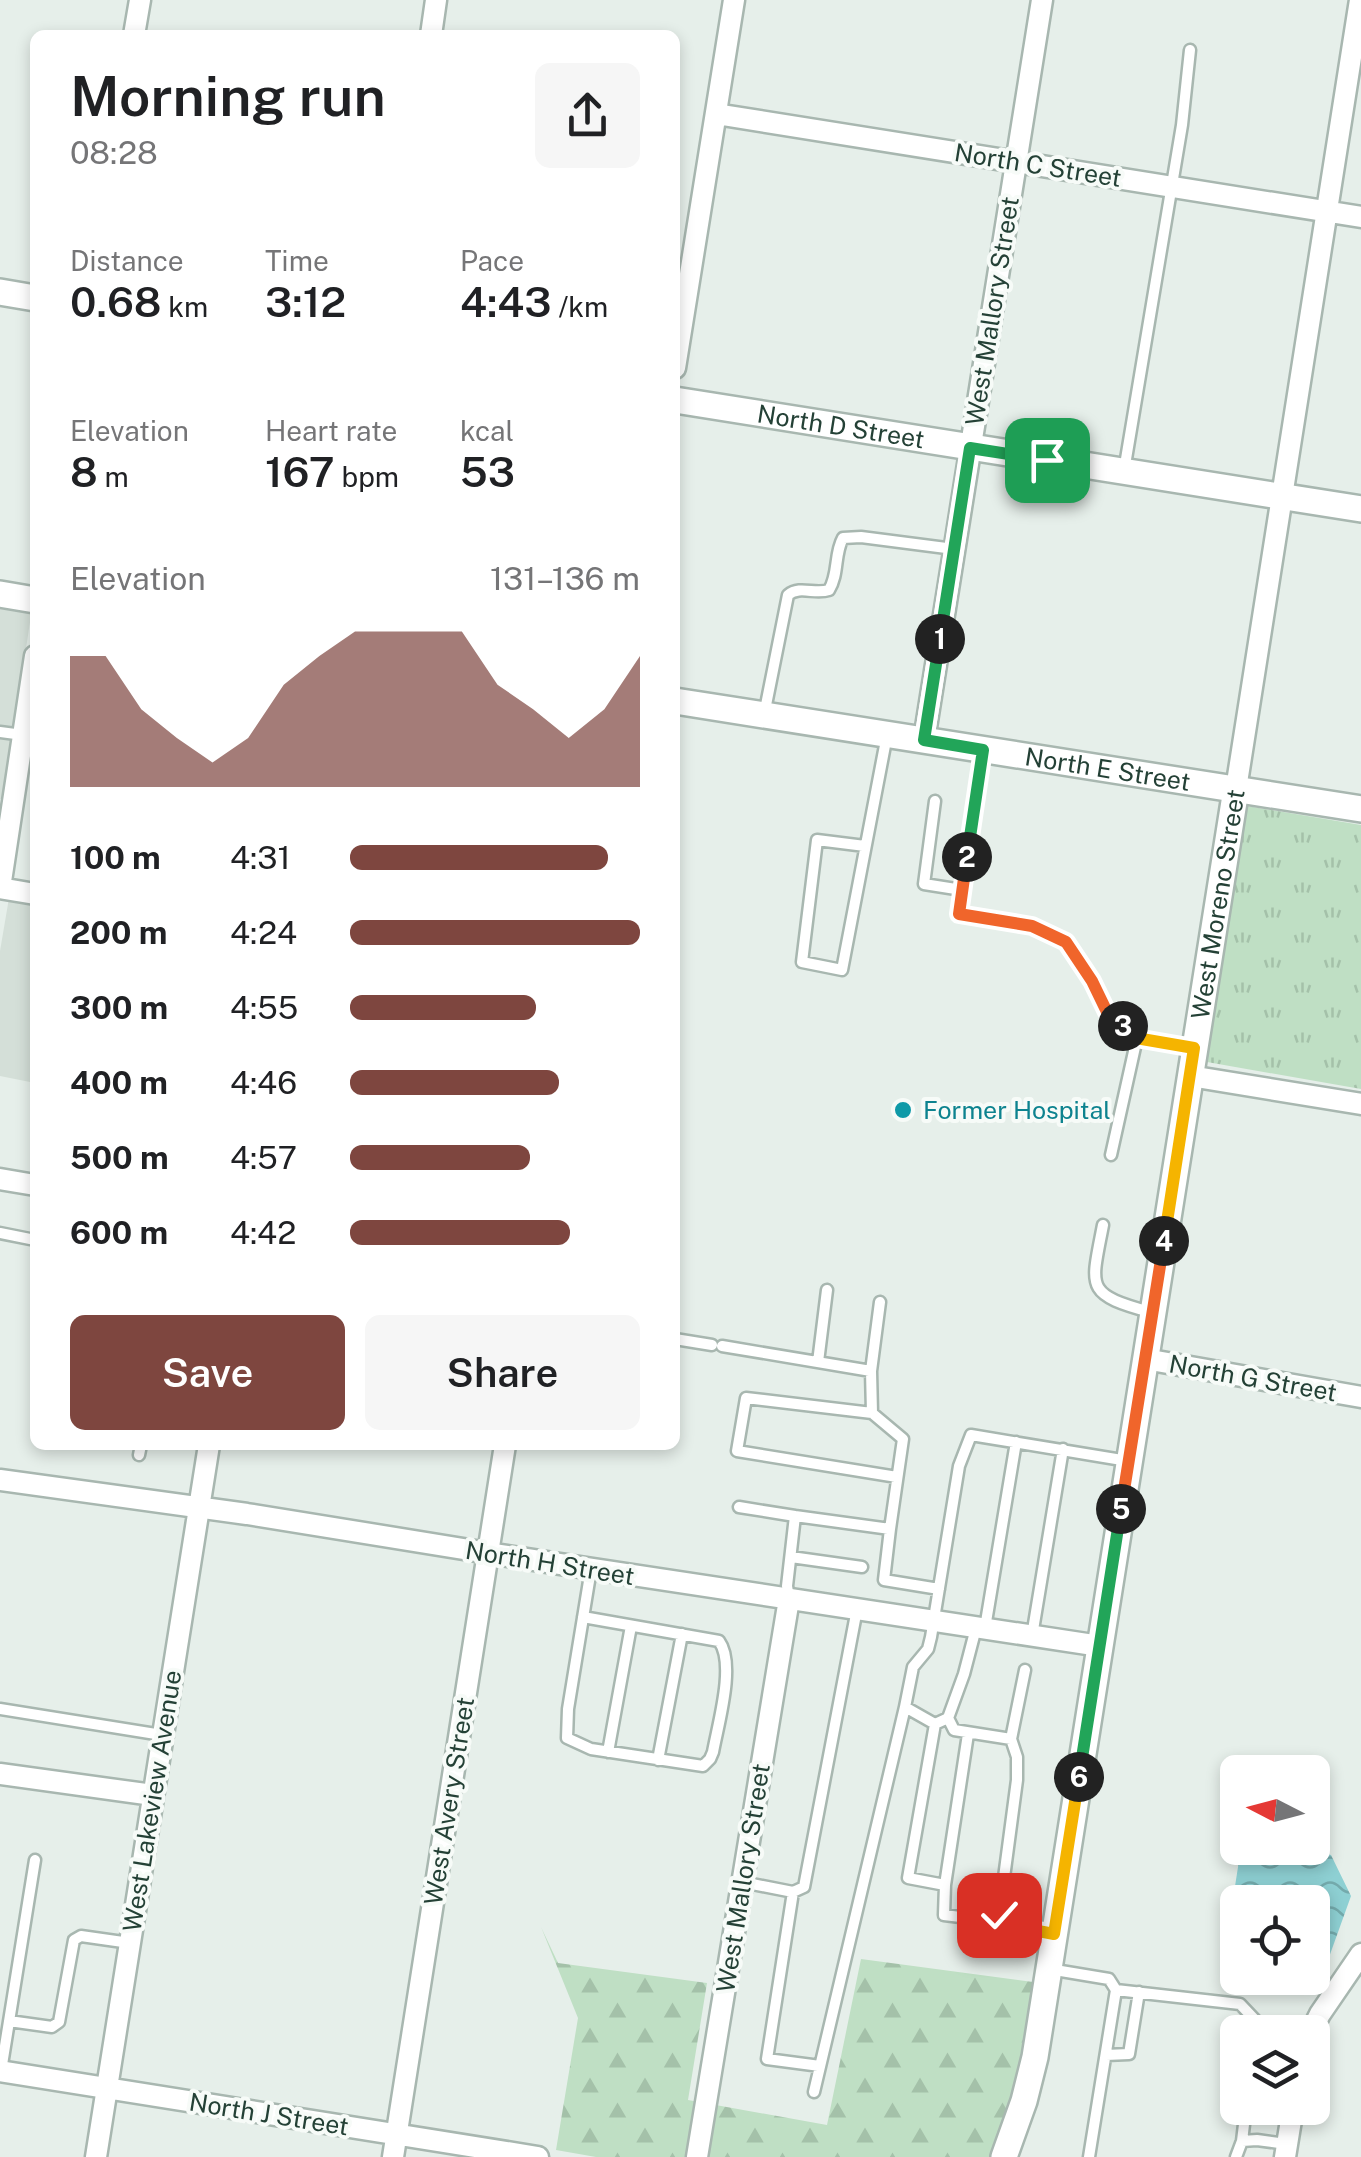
<!DOCTYPE html>
<html lang="en">
<head>
<meta charset="utf-8">
<style>
  body { margin:0; font-family:"Public Sans",sans-serif; background:#f6f6f6; color:#202124; height:100vh; display:flex; flex-direction:column; font-size:38px; white-space:nowrap }
  * { box-sizing:border-box; margin:0 }
  p { font-size:32px; color:#757577 }
  .icon { flex:none; width:55px; height:55px; fill:none; stroke:currentColor; stroke-width:2; stroke-linecap:round; stroke-linejoin:round }
  .map { position:relative; flex:1; overflow:hidden }
  .panel { position:absolute; left:30px; top:30px; width:650px; height:1420px; display:flex; flex-direction:column; background:#fff; border-radius:15px; box-shadow:0 5px 15px #0003 }
  .panel>* { flex:none }
  .needle { width:65px; rotate:276deg }
  .buttons { position:absolute; left:1220px; top:1755px; display:grid; gap:20px }
  .buttons a { display:grid; place-items:center; width:110px; height:110px; border-radius:15px; background:#fff; box-shadow:0 5px 15px #0003; font-size:50px }
  .pin { position:absolute; display:grid; place-items:center; width:85px; height:85px; color:#fff; margin:-42px; border-radius:20px; box-shadow:0 5px 15px #0006 }
  .km { position:absolute; width:50px; height:50px; margin:-25px; border-radius:50%; background:#222; color:#fff; font-size:28px; line-height:50px; text-align:center }
  .round { display:grid; place-items:center; flex:none; width:105px; height:105px; border-radius:15px; background:#f6f6f6 }
  .overview { display:flex; align-items:center; justify-content:space-between; height:170px; padding:0 40px }
  h1 { font-size:55px; font-weight:600; line-height:75px }
  .metrics { display:grid; grid-template-columns:repeat(3,1fr); gap:15px; height:170px; padding:10px 40px }
  .metrics div { display:grid; align-content:center }
  .metrics b { font-size:42px; font-weight:600 }
  .metrics small { font-size:28px; font-weight:400 }
  .metrics p { font-size:28px }
  .chart { height:280px; padding:20px 40px }
  .chart p { display:flex; justify-content:space-between }
  .chart svg { width:100%; height:180px; margin-top:10px; fill:#7e463f; opacity:.7 }
  .action { display:flex; gap:20px; margin-top:auto; padding:20px 40px }
  .action a { flex:1; height:115px; border-radius:15px; background:#7e463f; color:#fff; font-size:40px; font-weight:600; line-height:115px; text-align:center }
  .action a+a { background:#f6f6f6; color:#202124 }
  ul { padding:0 40px; list-style:none; font-size:32px }
  li { display:grid; grid-template-columns:160px 120px 1fr; align-items:center; height:75px }
  li i { height:25px; border-radius:12px; background:#7e463f }
  .map>svg:first-child { display:block }
  .built { fill:#d4dfd8 }
  .grass { fill:url(#grass-tufts) }
  .forest { fill:url(#forest-firs) }
  .water { fill:url(#water-waves) }
  .lines { fill:none; stroke-linecap:round; stroke-linejoin:round }
  .service-casing { stroke:#a8b7b0; stroke-width:15 }
  .minor-casing { stroke:#a8b7b0; stroke-width:25 }
  .tertiary-casing { stroke:#a8b7b0; stroke-width:30 }
  .service { stroke:#fff; stroke-width:10 }
  .minor { stroke:#fff; stroke-width:20 }
  .tertiary { stroke:#fff; stroke-width:25 }
  .split-1-casing { stroke:#fff; stroke-width:20 }
  .split-2-casing { stroke:#fff; stroke-width:20 }
  .split-3-casing { stroke:#fff; stroke-width:20 }
  .split-4-casing { stroke:#fff; stroke-width:20 }
  .split-5-casing { stroke:#fff; stroke-width:20 }
  .split-6-casing { stroke:#fff; stroke-width:20 }
  .split-7-casing { stroke:#fff; stroke-width:20 }
  .split-1 { stroke:#22a559; stroke-width:12 }
  .split-2 { stroke:#22a559; stroke-width:12 }
  .split-3 { stroke:#f0652b; stroke-width:12 }
  .split-4 { stroke:#f5b400; stroke-width:12 }
  .split-5 { stroke:#f0652b; stroke-width:12 }
  .split-6 { stroke:#22a559; stroke-width:12 }
  .split-7 { stroke:#f5b400; stroke-width:12 }
  .culture-dot { fill:#0f9aa8; stroke:#f7fbf8; stroke-width:4 }
  .labels { text-anchor:middle; dominant-baseline:central; stroke-width:8; stroke-linejoin:round; paint-order:stroke }
  .street-label { font-size:25px; fill:#244136; stroke:#f7fbf8 }
  .culture-label { font-size:25px; fill:#0d838f; stroke:#f7fbf8; text-anchor:start }
</style>
</head>
<body>
<div class="map">
<svg width="1361" height="2157" viewBox="0 0 1361 2157">
  <defs>
    <pattern id="grass-tufts" width="24" height="20" patternUnits="userSpaceOnUse" patternTransform="scale(2.5)"><rect width="24" height="20" fill="#bfdfc4"/><path d="M3 7l-1-3M5 7V3M7 7l1-3M15 17l-1-3M17 17v-4M19 17l1-3" fill="none" stroke="#a4c1a9"/></pattern>
    <pattern id="forest-firs" width="22" height="20" patternUnits="userSpaceOnUse" patternTransform="scale(2.5)"><rect width="22" height="20" fill="#bfdfc4"/><path d="M5 1l3.5 6h-7zM16 11l3.5 6h-7z" fill="#a4c1a9"/></pattern>
    <pattern id="water-waves" width="16" height="10" patternUnits="userSpaceOnUse" patternTransform="scale(2.5)"><rect width="16" height="10" fill="#8ed0d3"/><path d="M0 5q4-4 8 0t8 0" fill="none" stroke="#74aaac"/></pattern>
  </defs>
  <rect width="100%" height="100%" fill="#e6efea"/>
  <!-- built -->
  <path class="built" d="M0,604l32,5 -29,190h-3z
    M9,898l26,5v180l-35,-7v-125z"/>
  <!-- grass -->
  <path class="grass" d="M1247,806l114,19v264l-154,-27z"/>
  <!-- forest -->
  <path class="forest" d="M541,1927l17,36 149,20 -19,117 139,25 34,-166 172,23 -11,91 -33,84h-393l-40,-7 22,-132z"/>
  <!-- water -->
  <path class="water" d="M1241,1848h61l29,7 20,41 -23,64 -15,1 -1,-59h-74l-1,23 -7,-7z"/>
  <g class="lines">
    <!-- service casing -->
    <g class="service-casing">
      <path id="service" d="M1124,471l58,-346 8,-75
        M764,715l24,-120c12,-10 27,0 41,-5 10,-16 5,-36 14,-52l18,-1 93,12
        M0,732l23,3
        M983,750l-24,164 73,12 34,16 25,39 16,30 30,27 54,10
        M935,801l-11,83 38,6
        M865,846l-48,-6 -15,122 40,8 45,-235
        M1111,1155l26,-117
        M1103,1225c-12,63 -19,69 47,87
        M0,1233l35,7
        M675,1339l37,6
        M722,1346l149,25 9,-69
        M818,1362l9,-72
        M871,1371l1,42 31,26 -13,90
        M872,1413l-126,-15 -9,53 160,26
        M139,1455l2,-10
        M739,1507l56,9
        M791,1557l71,10
        M789,1598l-2,-12 8,-70 95,13 -6,51 55,9
        M583,1617l136,24c17,23 -1,83 -6,111l-3,7 -7,7 -112,-17 -24,-11 1,-29 23,-140
        M976,1628l-12,46 -16,44 6,12 57,9 6,18v23l-18,135 3,7 10,4 40,7
        M985,1628l31,-186
        M1032,1636l31,-187
        M0,1709l162,26
        M948,1718l-13,6 -30,-17 8,-40 15,-18 3,-12 28,-171 12,-31 157,26
        M935,1724l-27,154 37,7
        M968,1734l-23,151 -1,30 58,7
        M1011,1739l14,-69
        M608,1752l23,-126
        M658,1760l24,-126
        M742,1882l51,10 11,-5 53,-278
        M793,1892l-26,167 53,7
        M1049,1969l60,10 7,11 -27,167
        M1116,1990l124,14 18,19 -1,9
        M9,2021l43,6 7,-5 15,-82 7,-4 49,7
        M1106,2055l23,-1 10,-62
        M1,2071l34,-211
        M814,2092l91,-385
        M1242,2141l4,-33
        M1236,2157l6,-16 15,-1 29,4"/>
    </g>
    <!-- minor casing -->
    <g class="minor-casing">
      <path id="minor" d="M134,35l6,-35
        M431,35l5,-35
        M716,114l645,103
        M675,368l59,-368
        M924,740l118,-740
        M1236,789l124,-789
        M0,888l35,-232
        M0,888l35,6
        M1190,1076l171,28
        M0,1179l35,6
        M1145,1359l216,38
        M0,1480l247,34 241,39 612,93
        M0,1774l153,21
        M1311,2032l9,-18 41,-60
        M0,2071l538,86
        M96,2157l113,-712
        M393,2157l112,-712
        M697,2157l92,-558
        M1285,2157l8,-49"/>
    </g>
    <!-- tertiary casing -->
    <g class="tertiary-casing">
      <g id="tertiary">
        <path d="M0,292l35,6"/>
        <path id="s1" d="M675,400l686,109"/>
        <path d="M0,594l35,6"/>
        <path id="s2" d="M675,701l686,108"/>
        <path id="s3" d="M1004,2157l20,-56 11,-44 201,-1268"/>
      </g>
    </g>
    <!-- service -->
    <use href="#service" class="service"/>
    <!-- minor -->
    <use href="#minor" class="minor"/>
    <!-- tertiary -->
    <use href="#tertiary" class="tertiary"/>
  </g>
  <g class="lines">
    <!-- split-1 casing -->
    <g class="split-1-casing">
      <path id="split-1" d="M940,639l30,-191 77,12"/>
    </g>
    <!-- split-2 casing -->
    <g class="split-2-casing">
      <path id="split-2" d="M940,639l-16,101 59,10 -16,107"/>
    </g>
    <!-- split-3 casing -->
    <g class="split-3-casing">
      <path id="split-3" d="M967,857l-8,57 73,12 34,16 26,39 15,31 16,14"/>
    </g>
    <!-- split-4 casing -->
    <g class="split-4-casing">
      <path id="split-4" d="M1123,1026l13,12 58,10 -30,193"/>
    </g>
    <!-- split-5 casing -->
    <g class="split-5-casing">
      <path id="split-5" d="M1121,1509l43,-268"/>
    </g>
    <!-- split-6 casing -->
    <g class="split-6-casing">
      <path id="split-6" d="M1079,1777l42,-268"/>
    </g>
    <!-- split-7 casing -->
    <g class="split-7-casing">
      <path id="split-7" d="M999,1915l3,7 10,4 42,8 25,-157"/>
    </g>
    <!-- split-1 -->
    <use href="#split-1" class="split-1"/>
    <!-- split-2 -->
    <use href="#split-2" class="split-2"/>
    <!-- split-3 -->
    <use href="#split-3" class="split-3"/>
    <!-- split-4 -->
    <use href="#split-4" class="split-4"/>
    <!-- split-5 -->
    <use href="#split-5" class="split-5"/>
    <!-- split-6 -->
    <use href="#split-6" class="split-6"/>
    <!-- split-7 -->
    <use href="#split-7" class="split-7"/>
  </g>
  <!-- markers -->
  <circle class="culture-dot" cx="903" cy="1110" r="10"/>
  <g class="labels">
    <!-- street labels -->
    <g class="street-label">
      <text transform="translate(1038 165) rotate(9)">North C Street</text>
      <text transform="translate(992 311) rotate(-81)">West Mallory Street</text>
      <text stroke="none"><textPath href="#s1" startOffset="168">North D Street</textPath></text>
      <text stroke="none"><textPath href="#s2" startOffset="438">North E Street</textPath></text>
      <text stroke="none"><textPath href="#s3" startOffset="1272">West Moreno Street</textPath></text>
      <text transform="translate(1253 1378) rotate(10)">North G Street</text>
      <text transform="translate(550 1563) rotate(9)">North H Street</text>
      <text transform="translate(152 1801) rotate(-81)">West Lakeview Avenue</text>
      <text transform="translate(449 1801) rotate(-81)">West Avery Street</text>
      <text transform="translate(743 1878) rotate(-81)">West Mallory Street</text>
      <text transform="translate(269 2114) rotate(9)">North J Street</text>
    </g>
    <!-- culture labels -->
    <g class="culture-label">
      <text x="923" y="1110">Former Hospital</text>
    </g>
  </g>
</svg>
<div class="buttons">
<a><svg class="needle" viewBox="-14 -14 28 28"><path d="M0-13l5 13h-10z" fill="#e53935"/><path d="M0 13l5-13h-10z" fill="#757577"/></svg></a>
<a><svg class="icon" aria-label="locate" viewBox="0 0 24 24"><circle cx="12" cy="12" r="6"/><path d="M12 2v4M12 18v4M2 12h4M18 12h4"/></svg></a>
<a><svg class="icon" aria-label="layers" viewBox="0 0 24 24"><path d="M12 4l9 5-9 5-9-5zM3 14l9 5 9-5"/></svg></a>
</div>
<div class="pin" style="left:1047px;top:460px;background:#1e9e55"><svg class="icon" aria-label="arrive" viewBox="0 0 24 24"><path d="M6 21V4h12l-3 4 3 4H6"/></svg></div>
<div class="pin" style="left:999px;top:1915px;background:#d93025"><svg class="icon" aria-label="check" viewBox="0 0 24 24"><path d="M5 12l5 5 9-10"/></svg></div>
<b class="km" style="left:940px;top:639px">1</b>
<b class="km" style="left:967px;top:857px">2</b>
<b class="km" style="left:1123px;top:1026px">3</b>
<b class="km" style="left:1164px;top:1241px">4</b>
<b class="km" style="left:1121px;top:1509px">5</b>
<b class="km" style="left:1079px;top:1777px">6</b>
<section class="panel">
<div class="overview"><div><h1>Morning run</h1><p>08:28</p></div><a class="round"><svg class="icon" aria-label="share" viewBox="0 0 24 24"><path d="M12 15V3M7 8l5-5 5 5M5 13v7h14v-7"/></svg></a></div>
<div class="metrics">
<div><p>Distance</p><b>0.68<small> km</small></b></div>
<div><p>Time</p><b>3:12</b></div>
<div><p>Pace</p><b>4:43<small> /km</small></b></div>
</div>
<div class="metrics">
<div><p>Elevation</p><b>8<small> m</small></b></div>
<div><p>Heart rate</p><b>167<small> bpm</small></b></div>
<div><p>kcal</p><b>53</b></div>
</div>
<div class="chart"><p><span>Elevation</span>131–136 m</p>
<svg viewBox="0 0 160 44" preserveAspectRatio="none"><path d="M0 44V12L10 12L20 25L30 32L40 38L50 32L60 19L70 12L80 6L90 6L100 6L110 6L120 19L130 25L140 32L150 25L160 12V44z"/></svg>
</div>
<ul>
<li><b>100 m</b>4:31<i style="width:89%"></i></li>
<li><b>200 m</b>4:24<i style="width:100%"></i></li>
<li><b>300 m</b>4:55<i style="width:64%"></i></li>
<li><b>400 m</b>4:46<i style="width:72%"></i></li>
<li><b>500 m</b>4:57<i style="width:62%"></i></li>
<li><b>600 m</b>4:42<i style="width:76%"></i></li>
</ul>
<div class="action"><a>Save</a><a>Share</a></div>
</section>
</div>
</body>
</html>
